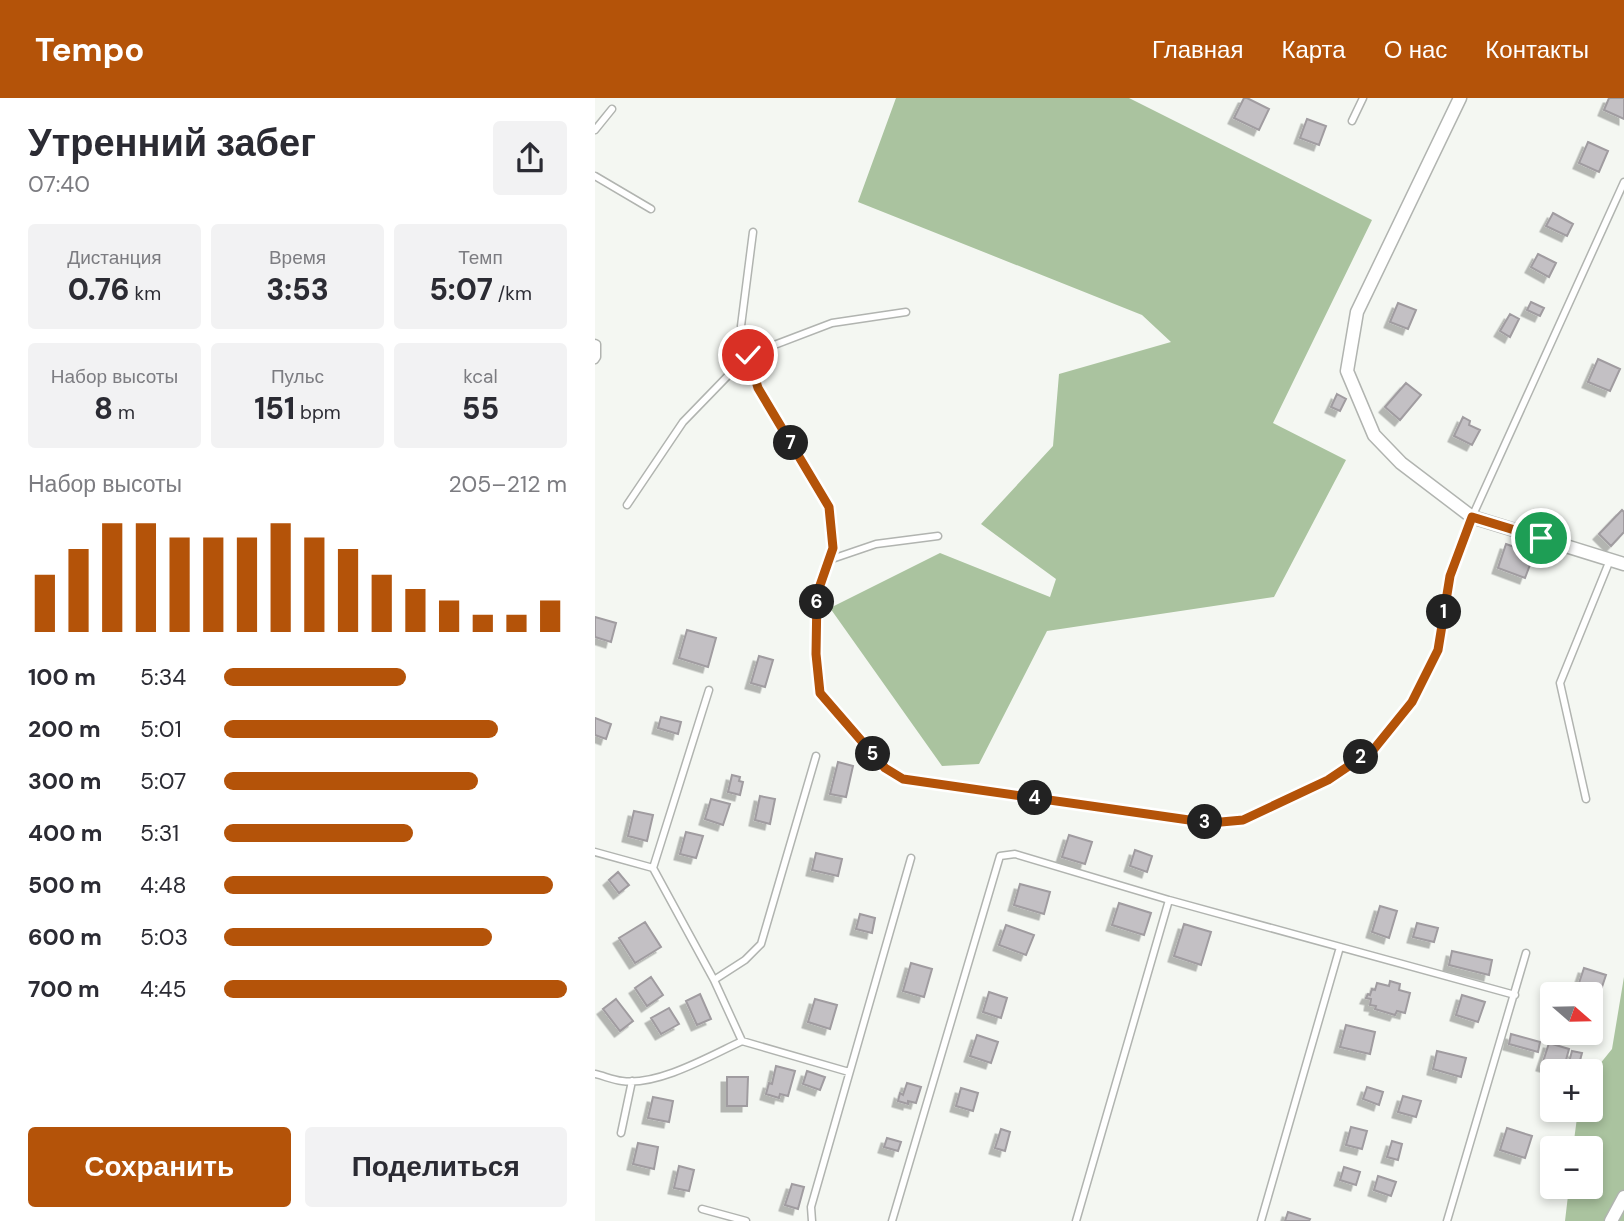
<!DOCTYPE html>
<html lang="ru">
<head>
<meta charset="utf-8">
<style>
  body { margin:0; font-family:"DM Sans",sans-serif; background:#f2f2f3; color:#2b2b33; height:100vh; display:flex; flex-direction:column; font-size:26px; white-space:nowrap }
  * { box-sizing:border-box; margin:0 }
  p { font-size:23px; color:#7c7c81 }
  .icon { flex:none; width:38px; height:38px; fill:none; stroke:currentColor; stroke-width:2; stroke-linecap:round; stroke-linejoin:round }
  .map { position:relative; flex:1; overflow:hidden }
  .drawer { display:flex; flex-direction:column; background:#fff; width:595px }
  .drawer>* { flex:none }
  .needle { width:46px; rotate:110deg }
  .buttons { position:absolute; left:945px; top:884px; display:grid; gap:14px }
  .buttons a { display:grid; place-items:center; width:63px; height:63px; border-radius:7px; background:#fff; box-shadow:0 4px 10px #0003; font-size:35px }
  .pin { position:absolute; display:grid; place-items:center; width:60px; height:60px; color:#fff; margin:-30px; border:4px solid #fff; border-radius:50%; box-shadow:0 2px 7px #0007 }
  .km { position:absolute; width:35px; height:35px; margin:-18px; border-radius:50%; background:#222; color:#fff; font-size:19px; line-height:35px; text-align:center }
  .round { display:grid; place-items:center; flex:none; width:74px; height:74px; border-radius:7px; background:#f2f2f3 }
  .overview { display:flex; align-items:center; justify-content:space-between; height:119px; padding:0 28px }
  h1 { font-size:38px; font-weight:800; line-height:52px }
  .figures { display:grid; grid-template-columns:repeat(3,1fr); gap:10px; height:119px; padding:7px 28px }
  .figures div { display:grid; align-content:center; border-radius:7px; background:#f2f2f3; text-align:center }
  .figures b { font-size:30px; font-weight:800 }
  .figures small { font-size:19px; font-weight:400 }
  .figures p { font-size:19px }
  .chart { height:196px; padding:14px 28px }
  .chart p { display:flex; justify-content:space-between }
  .chart svg { width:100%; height:126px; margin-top:7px; stroke:#b45309; stroke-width:6 }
  .primary-button { display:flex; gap:14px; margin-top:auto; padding:14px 28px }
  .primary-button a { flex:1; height:80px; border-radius:7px; background:#b45309; color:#fff; font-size:28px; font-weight:800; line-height:80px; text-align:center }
  .primary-button a+a { background:#f2f2f3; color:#2b2b33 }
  ul { padding:0 28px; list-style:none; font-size:23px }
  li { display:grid; grid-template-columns:112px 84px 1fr; align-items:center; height:52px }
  li i { height:18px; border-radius:9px; background:#b45309 }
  header { display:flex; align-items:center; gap:42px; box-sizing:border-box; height:98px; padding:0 35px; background:#b45309; color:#fff }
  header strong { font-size:33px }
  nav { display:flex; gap:38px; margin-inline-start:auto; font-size:24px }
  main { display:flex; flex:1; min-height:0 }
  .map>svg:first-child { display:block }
  .forest { fill:#aac39f }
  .building { fill:#c3c0c4; stroke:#a09ca0; stroke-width:2; filter:url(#shadow) }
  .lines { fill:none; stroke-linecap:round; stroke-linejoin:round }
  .lane-casing { stroke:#b1b4b0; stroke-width:9 }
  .street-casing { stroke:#b1b4b0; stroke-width:15 }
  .lane { stroke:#fff; stroke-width:6 }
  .street { stroke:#fff; stroke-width:12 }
  .route-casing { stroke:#fff; stroke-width:14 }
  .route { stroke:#b45309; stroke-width:9 }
</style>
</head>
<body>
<header>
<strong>Tempo</strong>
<nav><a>Главная</a><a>Карта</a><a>О нас</a><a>Контакты</a></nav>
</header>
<main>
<section class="drawer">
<div class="overview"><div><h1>Утренний забег</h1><p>07:40</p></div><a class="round"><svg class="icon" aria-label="share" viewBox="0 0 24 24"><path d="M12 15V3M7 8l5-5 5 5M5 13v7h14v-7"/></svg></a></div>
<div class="figures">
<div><p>Дистанция</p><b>0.76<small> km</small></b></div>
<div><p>Время</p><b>3:53</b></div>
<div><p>Темп</p><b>5:07<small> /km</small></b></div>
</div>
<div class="figures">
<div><p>Набор высоты</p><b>8<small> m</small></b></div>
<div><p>Пульс</p><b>151<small> bpm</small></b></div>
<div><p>kcal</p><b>55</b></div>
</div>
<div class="chart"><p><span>Набор высоты</span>205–212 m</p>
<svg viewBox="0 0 160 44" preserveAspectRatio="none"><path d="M5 44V24M15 44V15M25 44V6M35 44V6M45 44V11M55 44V11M65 44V11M75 44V6M85 44V11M95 44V15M105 44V24M115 44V29M125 44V33M135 44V38M145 44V38M155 44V33"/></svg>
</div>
<ul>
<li><b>100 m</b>5:34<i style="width:53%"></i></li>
<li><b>200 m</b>5:01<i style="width:80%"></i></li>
<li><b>300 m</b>5:07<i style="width:74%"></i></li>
<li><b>400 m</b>5:31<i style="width:55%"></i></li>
<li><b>500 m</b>4:48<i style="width:96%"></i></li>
<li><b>600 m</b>5:03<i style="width:78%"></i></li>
<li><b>700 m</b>4:45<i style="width:100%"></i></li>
</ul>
<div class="primary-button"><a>Сохранить</a><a>Поделиться</a></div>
</section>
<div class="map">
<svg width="1029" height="1123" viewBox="0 0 1029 1123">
  <defs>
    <filter id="shadow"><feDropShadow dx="-5.5" dy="5.5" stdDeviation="0" flood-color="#0004"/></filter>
  </defs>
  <rect width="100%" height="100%" fill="#f4f7f2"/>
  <!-- forest -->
  <path class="forest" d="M301,0h233l243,122 -99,203 73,37 -72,137 -227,34 -68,133 -37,2 -112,-158 110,-55 110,44 6,-18 -75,-55 72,-78 6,-72 112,-32 -29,-27 -284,-113z
    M1029,879v244h-59l4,-34 22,-1v-38h-18l5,-38h13v-35l21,-26z"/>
  <!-- building -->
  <path class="building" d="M649,0h3l22,11 -10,21 -25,-12z
    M1014,0h15v21l-20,-9z
    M712,21l19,7 -7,19 -19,-7z
    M993,44l20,9 -9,21 -20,-9z
    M958,115l20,11 -6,12 -21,-10z
    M943,156l18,9 -7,14 -18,-10z
    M936,204l13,6 -4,8 -13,-6z
    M803,205l18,7 -8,19 -18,-7z
    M915,216l9,5 -9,18 -10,-6z
    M1003,261l22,10 -10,22 -22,-9z
    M811,285l15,12 -21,25 -15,-13z
    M742,296l9,5 -6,12 -9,-4z
    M868,319l7,4 -1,4 11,5 -8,15 -18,-9z
    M1027,412l2,2v20l-13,14 -12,-12z
    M911,446l28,10 -9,24 -27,-10z
    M0,519l21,6 -5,19 -16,-5z
    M92,532l29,8 -8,29 -29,-9z
    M164,558l14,4 -8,27 -14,-4z
    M66,619l20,5 -3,12 -20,-6z
    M0,620l16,6 -5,15 -11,-4z
    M243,664l15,4 -7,31 -16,-3z
    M137,677l8,2 -1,4 4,1 -3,13 -12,-3z
    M165,698l15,3 -5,25 -15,-4z
    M116,701l19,5 -7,21 -18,-6z
    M39,713l19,4 -6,26 -19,-5z
    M91,734l17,4 -7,22 -16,-4z
    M474,737l23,7 -7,22 -23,-7z
    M540,752l17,6 -5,16 -17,-6z
    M221,755l26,6 -4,17 -26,-6z
    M23,774l11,13 -10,8 -10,-13z
    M425,786l30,8 -6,22 -30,-9z
    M524,805l32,10 -7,22 -32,-10z
    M785,808l17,5 -8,27 -17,-6z
    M265,816l15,4 -3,15 -16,-4z
    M50,824l16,25 -26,16 -16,-25z
    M822,825l21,5 -4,14 -21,-5z
    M589,826l27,8 -10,33 -27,-9z
    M411,827l28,10 -8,20 -27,-10z
    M857,853l40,9 -3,15 -40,-10z
    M316,865l21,6 -8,28 -21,-6z
    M989,870l22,7 -7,21 -22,-7z
    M56,879l12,18 -16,11 -12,-18z
    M795,883l10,3 -1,6 11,3 -5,20 -8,-2 -2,4 -20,-6 1,-3 -6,-1 1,-6 -5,-1 2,-4 2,1 2,-6 3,1 2,-7 12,3z
    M394,894l18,6 -6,20 -18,-6z
    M105,896l11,25 -14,6 -11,-24z
    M867,897l23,7 -7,20 -22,-7z
    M21,901l17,22 -13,10 -17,-22z
    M220,901l22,6 -7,24 -22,-7z
    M74,910l10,16 -18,10 -10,-16z
    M751,927l29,7 -5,22 -30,-7z
    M916,936l29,8 -2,10 -29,-8z
    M382,937l21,7 -7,21 -21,-7z
    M954,945l20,6 -6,22 -21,-6z
    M842,953l29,7 -5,19 -28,-8z
    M977,953l10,2 -4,15 -10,-2z
    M181,968l19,5 -7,25 -8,-2 -1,4 -13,-4 3,-11 3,1z
    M212,973l18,6 -5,13 -17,-6z
    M132,979h21l-1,29h-20z
    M312,985l14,4 -5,16 -8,-2v3l-10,-3 2,-8 3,2z
    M772,989l16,5 -4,13 -16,-6z
    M366,990l17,5 -5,18 -17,-5z
    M808,998l18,5 -5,16 -18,-5z
    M58,999l20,4 -4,21 -21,-4z
    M756,1029l16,4 -5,18 -16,-4z
    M912,1030l25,8 -7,22 -25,-8z
    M406,1031l9,3 -5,19 -10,-3z
    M292,1040l14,4 -3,9 -14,-4z
    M797,1043l10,3 -4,16 -11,-3z
    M43,1045l20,4 -4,22 -21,-5z
    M84,1068l15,4 -5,21 -15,-3z
    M749,1069l16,5 -4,13 -16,-5z
    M783,1078l18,6 -5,14 -17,-6z
    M197,1086l12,3 -6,22 -13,-4z
    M693,1114l22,7 -1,2h-24z"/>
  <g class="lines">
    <!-- lane casing -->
    <g class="lane-casing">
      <path id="lane" d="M757,23l11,-23
        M0,32l17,-21
        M0,78l56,33
        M158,134l-12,94 7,29 10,33 71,119 4,41 -16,46 -1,60 4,39 65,75 18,11 308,44 32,-3 85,-40 46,-31 37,-47 27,-52 12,-74 22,-59 152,-335
        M0,245l2,1v13l-2,3
        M32,407l56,-83 65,-67 84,-32 74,-11
        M234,462l47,-16 62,-8
        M991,701l-26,-116 50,-123
        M0,754l58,16 61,112 28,61
        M58,770l56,-178
        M119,882l31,-20 16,-16 55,-188
        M0,976c9,2 18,6 27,7 36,5 88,-25 120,-40l107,31
        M26,1035l11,-52
        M107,1111l44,12
        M217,1123l-1,-14 100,-349
        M297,1123l108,-365 15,-2 154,46 346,95
        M481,1123l93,-321
        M666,1123l79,-274
        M852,1123l79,-268"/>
    </g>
    <!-- street casing -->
    <g class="street-casing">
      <path id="street" d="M865,0l-103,214 -10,59 27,64 27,28 71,54 152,47
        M1016,1123l13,-24"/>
    </g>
    <!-- lane -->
    <use href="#lane" class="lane"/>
    <!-- street -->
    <use href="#street" class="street"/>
  </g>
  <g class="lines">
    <!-- route casing -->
    <g class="route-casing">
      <path id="route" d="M153,257l10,33 71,119 4,41 -16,46 -1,60 4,39 65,75 18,11 307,44 33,-3 85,-40 46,-31 38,-47 26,-52 12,-74 22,-59 69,21"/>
    </g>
    <!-- route -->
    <use href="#route" class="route"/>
  </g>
</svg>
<div class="buttons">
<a><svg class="needle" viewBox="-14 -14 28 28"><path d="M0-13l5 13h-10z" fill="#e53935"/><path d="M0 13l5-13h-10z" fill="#7c7c81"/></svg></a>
<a>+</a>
<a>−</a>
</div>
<div class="pin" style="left:946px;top:440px;background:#1e9e55"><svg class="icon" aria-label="arrive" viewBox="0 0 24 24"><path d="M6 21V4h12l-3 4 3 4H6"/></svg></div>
<div class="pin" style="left:153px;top:257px;background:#d93025"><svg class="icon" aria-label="check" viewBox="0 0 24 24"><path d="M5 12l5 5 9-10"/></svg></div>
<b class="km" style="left:849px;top:514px">1</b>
<b class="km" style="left:766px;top:659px">2</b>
<b class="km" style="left:610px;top:724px">3</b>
<b class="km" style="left:440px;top:700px">4</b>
<b class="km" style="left:278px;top:656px">5</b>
<b class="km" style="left:222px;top:504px">6</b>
<b class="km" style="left:196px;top:345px">7</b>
</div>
</main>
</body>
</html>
